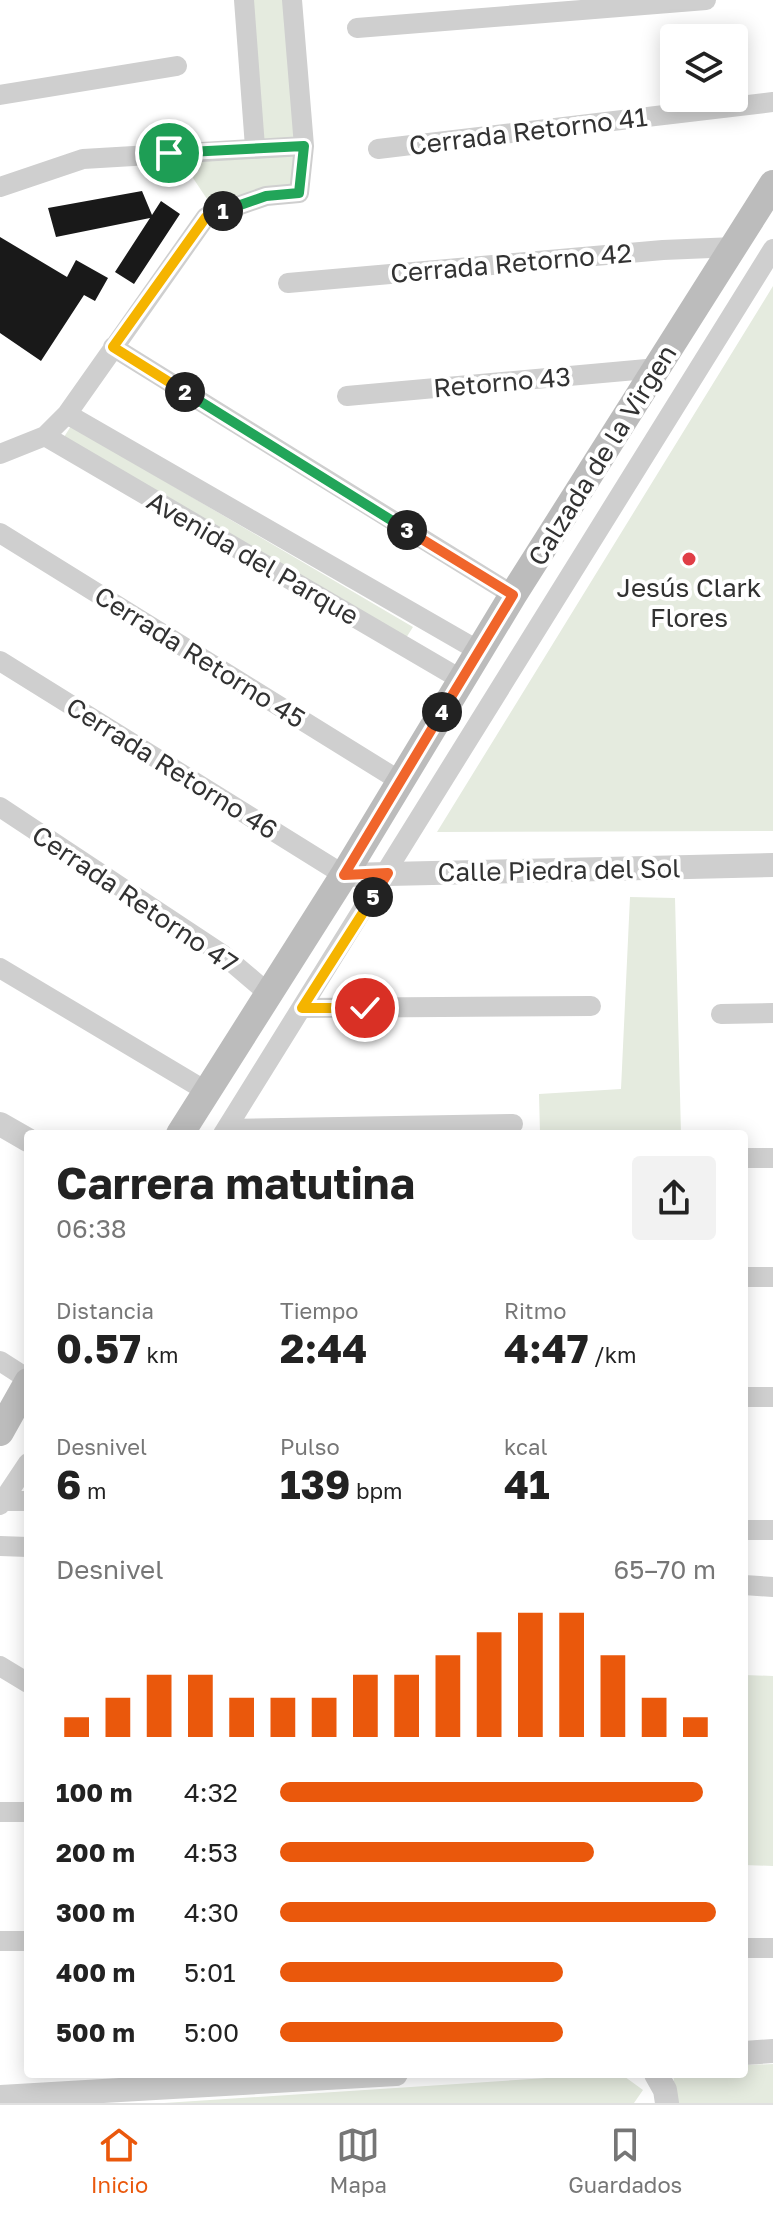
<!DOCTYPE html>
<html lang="es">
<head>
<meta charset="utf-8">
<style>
  body { margin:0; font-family:"Golos Text",sans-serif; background:#f2f2f2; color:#222; height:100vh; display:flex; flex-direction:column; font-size:30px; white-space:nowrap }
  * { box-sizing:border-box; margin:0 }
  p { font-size:26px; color:#767676 }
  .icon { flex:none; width:44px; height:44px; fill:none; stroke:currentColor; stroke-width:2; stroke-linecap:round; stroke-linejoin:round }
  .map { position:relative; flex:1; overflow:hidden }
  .side { position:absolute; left:24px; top:1130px; width:724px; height:948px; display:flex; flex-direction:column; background:#fff; border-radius:8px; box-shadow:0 4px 20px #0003 }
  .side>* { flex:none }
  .fabs { position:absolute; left:660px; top:24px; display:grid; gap:16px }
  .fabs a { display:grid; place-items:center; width:88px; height:88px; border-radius:8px; background:#fff; box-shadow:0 4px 20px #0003; font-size:40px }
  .pin { position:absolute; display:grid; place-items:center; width:68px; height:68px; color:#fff; margin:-34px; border:4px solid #fff; border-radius:50%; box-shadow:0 2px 8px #0007 }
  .km { position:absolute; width:40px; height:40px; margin:-20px; border-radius:50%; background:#222; color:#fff; font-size:22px; line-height:40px; text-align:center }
  .round { display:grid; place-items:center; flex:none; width:84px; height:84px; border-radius:8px; background:#f2f2f2 }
  .head { display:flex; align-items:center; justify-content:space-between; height:136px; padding:0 32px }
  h1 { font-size:44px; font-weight:700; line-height:60px }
  .metrics { display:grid; grid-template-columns:repeat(3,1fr); gap:12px; height:136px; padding:8px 32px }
  .metrics div { display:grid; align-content:center }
  .metrics b { font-size:40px; font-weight:700 }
  .metrics small { font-size:22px; font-weight:400 }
  .metrics p { font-size:22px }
  .chart { height:224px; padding:16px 32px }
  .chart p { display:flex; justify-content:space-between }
  .chart svg { width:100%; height:144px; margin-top:8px; stroke:#ea580c; stroke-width:6 }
  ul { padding:0 32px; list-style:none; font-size:26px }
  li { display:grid; grid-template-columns:128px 96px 1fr; align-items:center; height:60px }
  li i { height:20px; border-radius:10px; background:#ea580c }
  .dock { display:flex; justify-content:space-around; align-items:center; height:112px; border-top:2px solid #e0e0e0; background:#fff; font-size:22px; color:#767676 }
  .dock a { display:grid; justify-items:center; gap:4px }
  .dock .on { color:#ea580c }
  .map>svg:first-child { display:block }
  .green { fill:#e5ebdf }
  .building { fill:#191919 }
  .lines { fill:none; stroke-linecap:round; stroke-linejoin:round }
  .minor { stroke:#cfcfcf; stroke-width:20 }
  .tertiary { stroke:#cfcfcf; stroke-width:24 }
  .secondary { stroke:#bcbcbc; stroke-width:28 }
  .split-1-casing { stroke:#fff; stroke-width:16 }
  .split-2-casing { stroke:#fff; stroke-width:16 }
  .split-3-casing { stroke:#fff; stroke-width:16 }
  .split-4-casing { stroke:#fff; stroke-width:16 }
  .split-5-casing { stroke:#fff; stroke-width:16 }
  .split-6-casing { stroke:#fff; stroke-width:16 }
  .split-1 { stroke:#22a559; stroke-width:10 }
  .split-2 { stroke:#f5b400; stroke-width:10 }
  .split-3 { stroke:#22a559; stroke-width:10 }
  .split-4 { stroke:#f0652b; stroke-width:10 }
  .split-5 { stroke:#f0652b; stroke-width:10 }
  .split-6 { stroke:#f5b400; stroke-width:10 }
  .poi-dot { fill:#e03e46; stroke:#fff; stroke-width:3 }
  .labels { text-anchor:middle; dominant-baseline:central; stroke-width:8; stroke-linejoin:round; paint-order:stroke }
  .street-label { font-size:26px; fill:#323232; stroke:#fff }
  .poi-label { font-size:26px; fill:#323232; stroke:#fff }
</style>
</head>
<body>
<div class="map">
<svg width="773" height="2103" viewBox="0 0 773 2103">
  <rect width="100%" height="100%" fill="#fff"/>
  <!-- green -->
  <path class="green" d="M249,0h39l9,140 -39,3z
    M295,154l-2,35 -82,16 -30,-45z
    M773,286v545l-336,1z
    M71,426l342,201 -7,11 -342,-201z
    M630,897l45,1 6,236h-141l-1,-40 82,-5z
    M744,1675l29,1v190l-29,-1z
    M773,2064v39h-96l-4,-29h71v-9z
    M609,2074h12l22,16 -9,13h-470z"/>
  <!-- building -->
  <path class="building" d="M142,191l10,24 9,-14 19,13 -46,70 -19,-12 35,-54 -94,19 -8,-29z
    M0,237l67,40 9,-17 32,18 -13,23 -11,-6 -43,66 -41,-28z"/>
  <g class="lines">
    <!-- minor -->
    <path class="minor" d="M244,0l11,147
      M357,28l349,-28
      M0,95l177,-29
      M378,149l395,-47
      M0,187l83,-28 221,-13
      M288,283l375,-33 72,-3
      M113,347l400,248
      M347,396l311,-28
      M67,414l412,237
      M45,436l417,244
      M0,454l45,-18 22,-22 139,-197 60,-21 33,-3 5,-47 -12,-146
      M0,533l400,248
      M0,661l344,214
      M0,807l222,147 47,40
      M0,968l206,123
      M302,1008l289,-2
      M721,1014l52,-1
      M226,1129l287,-5
      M223,1134l550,-885
      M744,1158h29
      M744,1277h29
      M0,1361l28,18
      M744,1397h29
      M3,1501h25
      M0,1505l28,-42
      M744,1530h29
      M0,1546l28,1
      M744,1585l29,2
      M0,1666l28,17
      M0,1812h28
      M0,1941h28
      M744,1948h29"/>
    <!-- tertiary -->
    <path class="tertiary" d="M344,875l429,-10
      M0,1124l28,16
      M744,2053l29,-2
      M656,2074l9,16 2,13
      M0,2097l396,-23"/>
    <!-- secondary -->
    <path class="secondary" d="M180,1134l164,-259 169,-280 260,-411
      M0,1432l28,-50"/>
  </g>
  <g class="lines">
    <!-- split-1 casing -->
    <g class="split-1-casing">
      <path id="split-1" d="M169,153l135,-7 -5,47 -33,3 -43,15"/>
    </g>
    <!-- split-2 casing -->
    <g class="split-2-casing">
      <path id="split-2" d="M185,392l-72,-45 93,-130 17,-6"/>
    </g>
    <!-- split-3 casing -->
    <g class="split-3-casing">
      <path id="split-3" d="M185,392l222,138"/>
    </g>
    <!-- split-4 casing -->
    <g class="split-4-casing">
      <path id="split-4" d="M407,530l106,65 -71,117"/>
    </g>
    <!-- split-5 casing -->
    <g class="split-5-casing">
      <path id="split-5" d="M373,897l15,-24 -44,2 98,-163"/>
    </g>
    <!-- split-6 casing -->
    <g class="split-6-casing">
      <path id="split-6" d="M365,1008h-63l71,-111"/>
    </g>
    <!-- split-1 -->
    <use href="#split-1" class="split-1"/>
    <!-- split-2 -->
    <use href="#split-2" class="split-2"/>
    <!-- split-3 -->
    <use href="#split-3" class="split-3"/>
    <!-- split-4 -->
    <use href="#split-4" class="split-4"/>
    <!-- split-5 -->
    <use href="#split-5" class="split-5"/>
    <!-- split-6 -->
    <use href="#split-6" class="split-6"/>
  </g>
  <!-- markers -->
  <circle class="poi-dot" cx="689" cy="559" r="8"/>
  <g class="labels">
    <!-- street labels -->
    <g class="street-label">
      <text transform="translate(528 131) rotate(-7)">Cerrada Retorno 41</text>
      <text transform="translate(511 263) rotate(-5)">Cerrada Retorno 42</text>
      <text transform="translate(502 382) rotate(-5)">Retorno 43</text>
      <text transform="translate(602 455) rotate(-58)">Calzada de la Virgen</text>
      <text transform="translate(253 558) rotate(30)">Avenida del Parque</text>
      <text transform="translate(200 657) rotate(32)">Cerrada Retorno 45</text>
      <text transform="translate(172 768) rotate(32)">Cerrada Retorno 46</text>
      <text transform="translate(559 870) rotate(-1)">Calle Piedra del Sol</text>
      <text transform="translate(135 899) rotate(34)">Cerrada Retorno 47</text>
    </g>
    <!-- poi labels -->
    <g class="poi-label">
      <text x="689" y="587">Jesús Clark<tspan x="689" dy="30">Flores</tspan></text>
    </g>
  </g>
</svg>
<div class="fabs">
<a><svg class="icon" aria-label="layers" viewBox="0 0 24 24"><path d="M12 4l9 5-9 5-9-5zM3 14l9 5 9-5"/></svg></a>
</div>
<div class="pin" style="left:169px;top:153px;background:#1e9e55"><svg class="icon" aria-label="arrive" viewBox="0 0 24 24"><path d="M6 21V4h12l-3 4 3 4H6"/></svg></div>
<div class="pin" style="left:365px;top:1008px;background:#d93025"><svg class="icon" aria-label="check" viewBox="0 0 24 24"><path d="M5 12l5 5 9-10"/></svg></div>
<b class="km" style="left:223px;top:211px">1</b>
<b class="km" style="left:185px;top:392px">2</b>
<b class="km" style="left:407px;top:530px">3</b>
<b class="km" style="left:442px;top:712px">4</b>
<b class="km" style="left:373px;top:897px">5</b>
<section class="side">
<div class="head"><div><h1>Carrera matutina</h1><p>06:38</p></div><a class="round"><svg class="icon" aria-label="share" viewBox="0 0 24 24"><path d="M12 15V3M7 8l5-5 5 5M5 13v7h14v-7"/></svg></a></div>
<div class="metrics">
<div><p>Distancia</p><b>0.57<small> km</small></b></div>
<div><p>Tiempo</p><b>2:44</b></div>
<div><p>Ritmo</p><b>4:47<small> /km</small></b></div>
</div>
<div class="metrics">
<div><p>Desnivel</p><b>6<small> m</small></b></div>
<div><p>Pulso</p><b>139<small> bpm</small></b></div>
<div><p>kcal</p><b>41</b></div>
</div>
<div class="chart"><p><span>Desnivel</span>65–70 m</p>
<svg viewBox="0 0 160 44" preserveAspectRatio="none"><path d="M5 44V38M15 44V32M25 44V25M35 44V25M45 44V32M55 44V32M65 44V32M75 44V25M85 44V25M95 44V19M105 44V12M115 44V6M125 44V6M135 44V19M145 44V32M155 44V38"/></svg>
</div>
<ul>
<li><b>100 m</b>4:32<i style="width:97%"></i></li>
<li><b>200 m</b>4:53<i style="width:72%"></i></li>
<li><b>300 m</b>4:30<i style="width:100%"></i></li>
<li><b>400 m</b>5:01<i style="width:65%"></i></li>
<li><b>500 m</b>5:00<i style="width:65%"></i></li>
</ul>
</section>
</div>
<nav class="dock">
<a class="on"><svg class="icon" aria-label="home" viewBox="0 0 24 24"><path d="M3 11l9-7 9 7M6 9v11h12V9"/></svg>Inicio</a>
<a><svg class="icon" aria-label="map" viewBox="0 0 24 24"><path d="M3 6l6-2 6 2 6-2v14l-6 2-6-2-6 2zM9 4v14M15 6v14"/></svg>Mapa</a>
<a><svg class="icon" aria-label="saved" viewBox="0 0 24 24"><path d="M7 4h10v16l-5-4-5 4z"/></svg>Guardados</a>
</nav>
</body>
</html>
